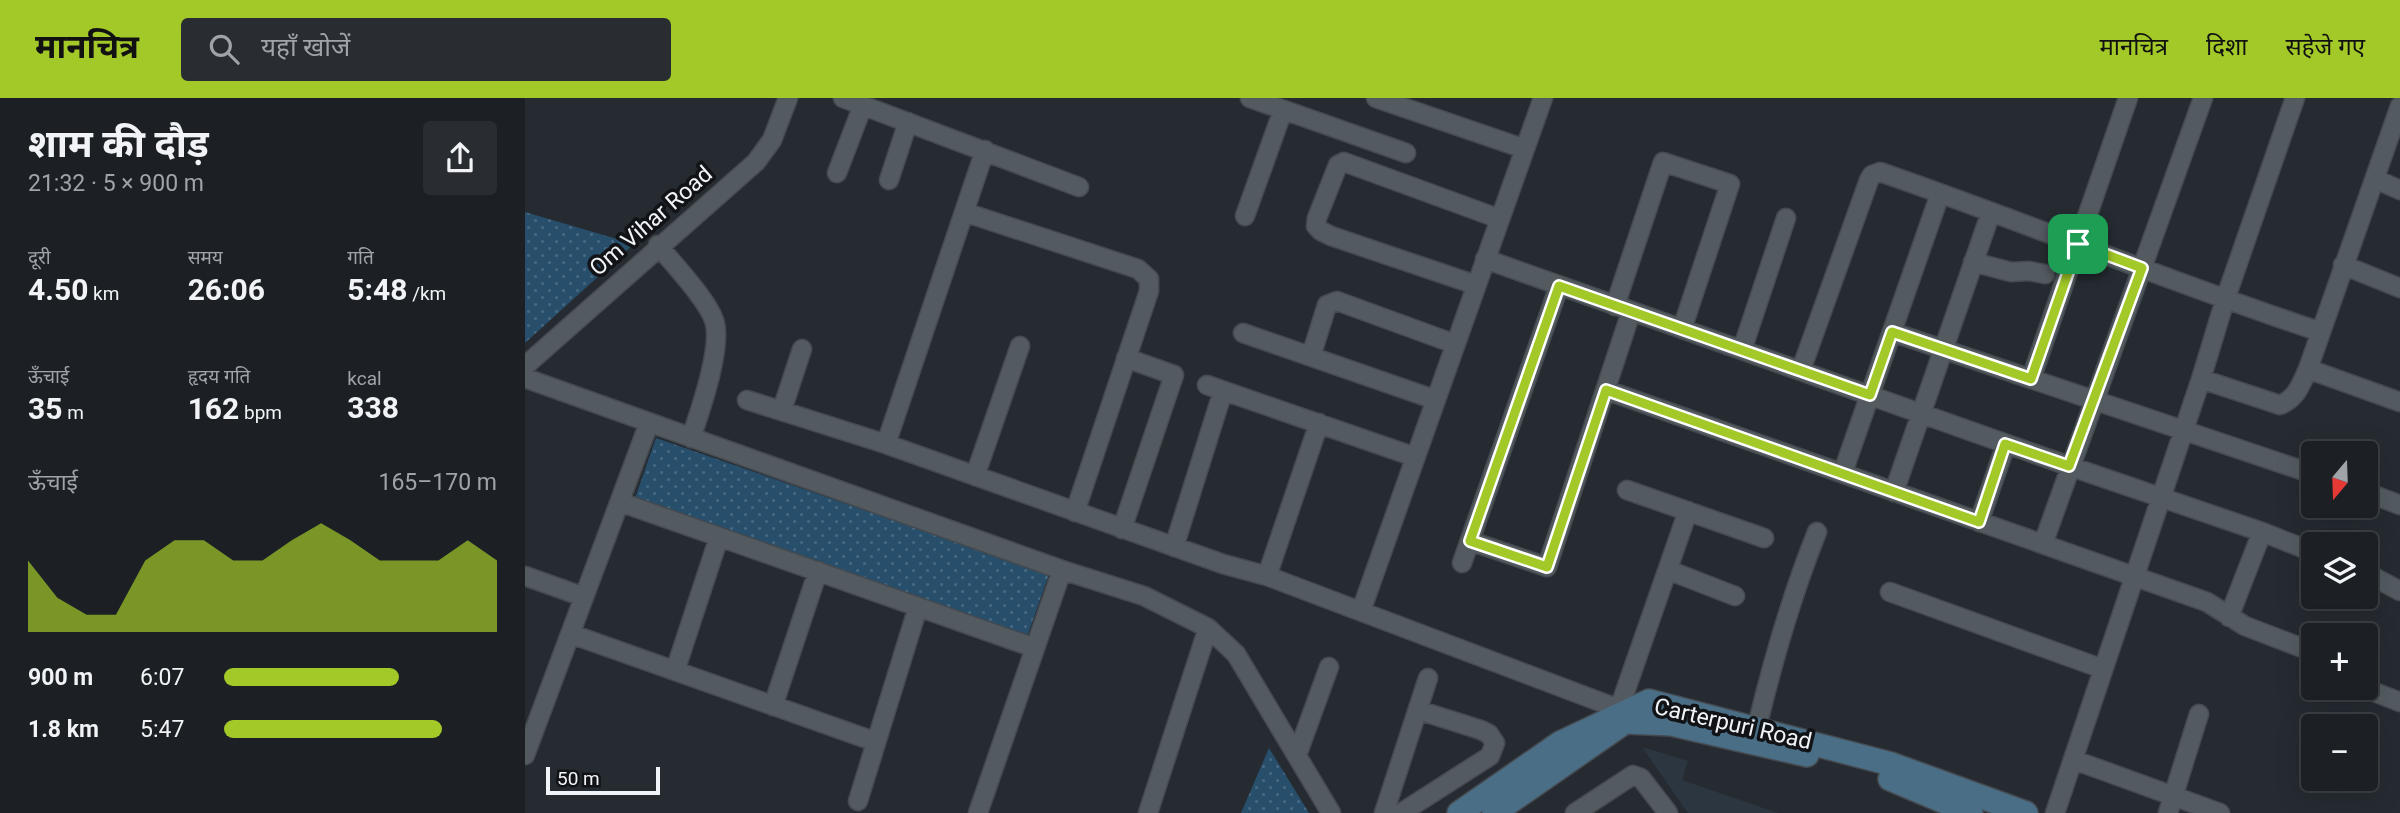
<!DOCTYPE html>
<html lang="hi">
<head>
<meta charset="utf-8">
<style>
  body { margin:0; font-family:Roboto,"Noto Sans Devanagari",sans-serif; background:#292d32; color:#f1f3f6; height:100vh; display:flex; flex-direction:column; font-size:26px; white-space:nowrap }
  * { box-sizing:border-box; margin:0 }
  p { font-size:23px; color:#a0a3a7 }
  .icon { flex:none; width:38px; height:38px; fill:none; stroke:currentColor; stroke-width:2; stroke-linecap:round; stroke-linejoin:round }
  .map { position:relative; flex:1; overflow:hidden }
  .details { display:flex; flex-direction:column; background:#1c2025; width:525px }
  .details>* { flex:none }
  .needle { width:46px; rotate:199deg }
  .fabs { position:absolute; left:1776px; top:343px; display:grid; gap:14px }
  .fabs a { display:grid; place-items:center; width:77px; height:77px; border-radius:7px; background:#1c2025; box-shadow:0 7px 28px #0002,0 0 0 2px #3a3e42; font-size:35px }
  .scale { position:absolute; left:21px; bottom:18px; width:114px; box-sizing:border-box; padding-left:7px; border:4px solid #f0f4f8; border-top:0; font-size:19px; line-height:24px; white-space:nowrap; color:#f0f4f8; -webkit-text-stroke:5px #111316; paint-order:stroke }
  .pin { position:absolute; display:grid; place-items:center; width:60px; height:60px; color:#fff; margin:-30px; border-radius:14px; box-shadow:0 4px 10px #0006 }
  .round { display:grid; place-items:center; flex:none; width:74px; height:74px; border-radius:7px; background:#292d32 }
  .overview { display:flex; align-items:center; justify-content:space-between; height:119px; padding:0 28px }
  h1 { font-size:38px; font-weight:700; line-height:52px }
  .metrics { display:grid; grid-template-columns:repeat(3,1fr); gap:10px; height:119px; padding:7px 28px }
  .metrics div { display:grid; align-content:center }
  .metrics b { font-size:30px; font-weight:700 }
  .metrics small { font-size:19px; font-weight:400 }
  .metrics p { font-size:19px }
  .chart { height:196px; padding:14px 28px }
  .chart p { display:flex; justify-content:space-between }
  .chart svg { width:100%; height:126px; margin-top:7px; fill:#a2c928; opacity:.7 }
  ul { padding:0 28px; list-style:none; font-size:23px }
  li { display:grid; grid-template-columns:112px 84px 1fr; align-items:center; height:52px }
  li i { height:18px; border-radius:9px; background:#a2c928 }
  header { display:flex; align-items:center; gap:42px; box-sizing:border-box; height:98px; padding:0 35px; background:#a2c928; color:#111 }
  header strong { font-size:33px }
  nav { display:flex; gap:38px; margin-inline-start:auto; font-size:24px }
  .search { width:490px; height:63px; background:#292d32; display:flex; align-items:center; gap:18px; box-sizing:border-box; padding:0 24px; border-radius:7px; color:#a0a3a7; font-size:26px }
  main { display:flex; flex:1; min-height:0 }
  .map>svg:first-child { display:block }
  .built { fill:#2b3640 }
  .park { fill:url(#park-dots) }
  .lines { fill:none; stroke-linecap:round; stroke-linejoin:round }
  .minor-casing { stroke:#444a4f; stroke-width:21 }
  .secondary-casing { stroke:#444a4f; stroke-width:26 }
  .minor { stroke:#535b61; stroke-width:18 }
  .secondary { stroke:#4b6e87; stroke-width:23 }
  .route-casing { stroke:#fff; stroke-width:14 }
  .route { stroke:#a2c928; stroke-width:9 }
  .labels { text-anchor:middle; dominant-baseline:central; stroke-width:7; stroke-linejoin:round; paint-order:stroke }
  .street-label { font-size:23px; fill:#f0f4f8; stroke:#111316 }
</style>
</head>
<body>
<header>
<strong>मानचित्र</strong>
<div class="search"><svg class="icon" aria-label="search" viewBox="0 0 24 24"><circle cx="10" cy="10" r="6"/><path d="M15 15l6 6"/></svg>यहाँ खोजें</div>
<nav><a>मानचित्र</a><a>दिशा</a><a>सहेजे गए</a></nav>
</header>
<main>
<section class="details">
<div class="overview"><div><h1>शाम की दौड़</h1><p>21:32 · 5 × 900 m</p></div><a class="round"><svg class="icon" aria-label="share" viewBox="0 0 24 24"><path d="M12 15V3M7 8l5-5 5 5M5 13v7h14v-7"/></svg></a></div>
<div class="metrics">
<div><p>दूरी</p><b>4.50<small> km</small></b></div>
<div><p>समय</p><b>26:06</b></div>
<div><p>गति</p><b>5:48<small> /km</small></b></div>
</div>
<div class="metrics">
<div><p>ऊँचाई</p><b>35<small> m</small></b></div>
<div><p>हृदय गति</p><b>162<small> bpm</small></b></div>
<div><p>kcal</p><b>338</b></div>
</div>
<div class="chart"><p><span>ऊँचाई</span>165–170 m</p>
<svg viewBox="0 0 160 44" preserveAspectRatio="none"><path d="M0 44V19L10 32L20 38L30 38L40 19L50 12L60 12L70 19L80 19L90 12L100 6L110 12L120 19L130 19L140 19L150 12L160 19V44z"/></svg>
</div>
<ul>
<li><b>900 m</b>6:07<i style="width:64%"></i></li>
<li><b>1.8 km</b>5:47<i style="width:80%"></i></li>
</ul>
</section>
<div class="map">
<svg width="1875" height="715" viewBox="0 0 1875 715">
  <defs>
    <pattern id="park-dots" width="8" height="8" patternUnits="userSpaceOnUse" patternTransform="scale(1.75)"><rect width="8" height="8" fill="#274e6b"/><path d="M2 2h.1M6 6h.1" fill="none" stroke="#476881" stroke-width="1.8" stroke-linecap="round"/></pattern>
  </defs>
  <rect width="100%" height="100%" fill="#252b31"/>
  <!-- built -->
  <path class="built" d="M1117,649l46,14 -6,19 96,33h-90z"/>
  <!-- park -->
  <path class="park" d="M0,114l109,32 -109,99z
    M131,340l393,136 -22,63 -393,-136z
    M744,650l40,65h-68z"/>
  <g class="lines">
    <!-- minor casing -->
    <g class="minor-casing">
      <path id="minor" d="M318,0l236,89
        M725,0l156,55
        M851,0l149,51
        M312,75l26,-68
        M1850,81l25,11
        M364,82l19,-58
        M439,114l174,57 11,10v12l-74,221
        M720,118l38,-106
        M133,147c16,20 48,53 56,75 9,26 -14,91 -23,118
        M960,161l584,207 193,66 51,20
        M1448,164l38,10 18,-1 16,3
        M1818,167l57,23
        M951,187l-145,-49 -10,-5 -5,-5 1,-8 21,-53 6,-3 156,57
        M1090,208l48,-144 67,22 -48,145
        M1367,234l421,142
        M718,235l193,67
        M1217,252l44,-132
        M786,258l16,-51 10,-4 118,43
        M0,268l231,-204 16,-22 16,-42
        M1783,271l92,33
        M1276,272l68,-190 3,-5 8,-3c148,51 292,111 441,160
        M0,280l537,192 82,26 64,32 28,26 95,159
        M1506,281l97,-281
        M1676,281l79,26c17,-7 21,-21 28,-36l92,-263
        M682,287l208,72
        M1081,292l601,212 38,24 68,26
        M222,302l139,44 337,120 44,12 352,133 6,13
        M257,312l20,-61
        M361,346l99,-294
        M1318,374l97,-278
        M450,378l45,-130
        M1102,392l137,48
        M1369,394l97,-280
        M1841,394l34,13
        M95,404l415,146
        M1454,424l27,-78
        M597,431l52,-154 -48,-17
        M945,443l77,26 84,-255
        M1518,446l160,-446
        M649,449l49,-156
        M937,465l97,-277
        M1143,472l67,26
        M1841,475l34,18
        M0,478l59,21
        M742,478l52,-153
        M1365,494l213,77
        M836,513l182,-513
        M1704,519l33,-85
        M46,536l305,108
        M150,573l44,-134
        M1839,590l36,14
        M248,608l45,-135
        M1094,611l69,-198
        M1235,642l-3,-13c16,-67 34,-130 60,-195
        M0,657l124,-332
        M772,657l32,-88
        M1549,662l146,53
        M333,703l60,-194
        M453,715l84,-243
        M623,715l60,-185
        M859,715l44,-135
        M876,715l89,-57 5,-13 -6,-9 -8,-4 -63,-20
        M1050,715l58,-38 8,3 27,35
        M1530,715l146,-434 24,-79 70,-202
        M1643,715l31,-99"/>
    </g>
    <!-- secondary casing -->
    <g class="secondary-casing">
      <path id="secondary" d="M1365,681l81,34
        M934,715l101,-70 89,-42 242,63 135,49
        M969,715l131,-91 46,2 136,31"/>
    </g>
    <!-- minor -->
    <use href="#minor" class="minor"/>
    <!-- secondary -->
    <use href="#secondary" class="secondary"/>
  </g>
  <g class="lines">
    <!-- route casing -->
    <g class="route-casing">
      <path id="route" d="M1553,146l64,24 -73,198 -64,-22 -26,78 -373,-132 -59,177 -77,-26 89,-255 311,109 22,-63 139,47z"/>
    </g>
    <!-- route -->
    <use href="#route" class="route"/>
  </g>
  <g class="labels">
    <!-- street labels -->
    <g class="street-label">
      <text transform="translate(126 123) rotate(-41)">Om Vihar Road</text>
      <text transform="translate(1208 626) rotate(13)">Carterpuri Road</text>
    </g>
  </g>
</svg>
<div class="fabs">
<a><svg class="needle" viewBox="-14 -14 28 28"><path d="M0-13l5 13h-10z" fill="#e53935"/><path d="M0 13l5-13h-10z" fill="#a0a3a7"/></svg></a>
<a><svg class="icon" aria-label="layers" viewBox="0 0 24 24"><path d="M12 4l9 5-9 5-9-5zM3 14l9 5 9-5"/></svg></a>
<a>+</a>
<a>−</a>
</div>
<div class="scale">50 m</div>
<div class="pin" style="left:1553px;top:146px;background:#1e9e55"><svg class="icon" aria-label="arrive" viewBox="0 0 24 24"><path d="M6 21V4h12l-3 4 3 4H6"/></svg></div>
</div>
</main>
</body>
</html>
